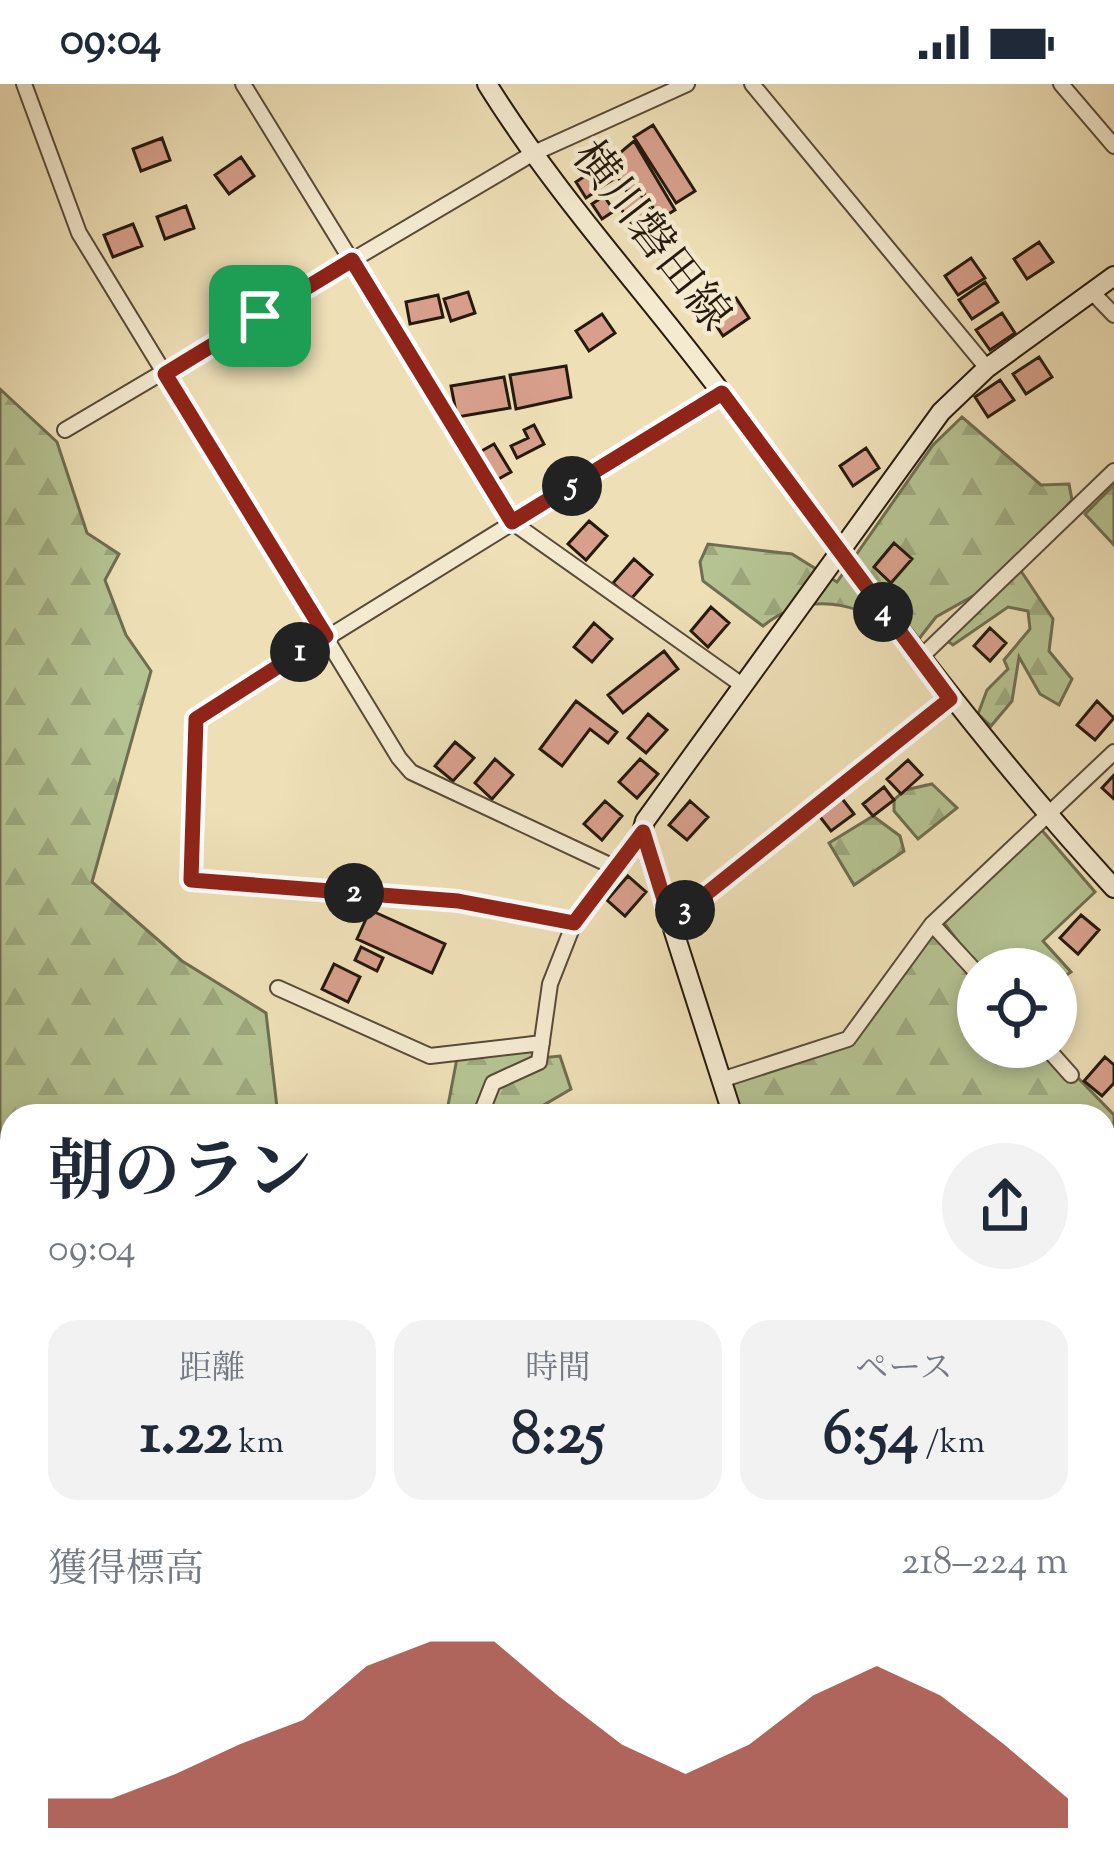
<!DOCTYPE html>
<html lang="ja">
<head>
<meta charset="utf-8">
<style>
  body { margin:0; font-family:"Sorts Mill Goudy","Noto Serif JP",serif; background:#f2f2f3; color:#1f2937; height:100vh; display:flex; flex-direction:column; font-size:45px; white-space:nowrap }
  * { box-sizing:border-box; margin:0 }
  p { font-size:39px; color:#747a83 }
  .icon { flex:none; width:66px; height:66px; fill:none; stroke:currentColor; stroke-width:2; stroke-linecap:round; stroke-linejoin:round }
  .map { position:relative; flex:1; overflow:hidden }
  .side { position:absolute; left:0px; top:1020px; width:1116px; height:771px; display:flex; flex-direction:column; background:#fff; border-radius:36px 36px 0 0; box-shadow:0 6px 18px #0003 }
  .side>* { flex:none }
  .fabs { position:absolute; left:957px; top:864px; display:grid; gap:24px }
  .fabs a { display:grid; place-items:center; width:120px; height:120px; border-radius:50%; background:#fff; box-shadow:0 6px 18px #0003; font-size:60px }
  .pin { position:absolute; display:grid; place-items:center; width:102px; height:102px; color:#fff; margin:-51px; border-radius:24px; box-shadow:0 6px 18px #0006 }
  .km { position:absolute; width:60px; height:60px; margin:-30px; border-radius:50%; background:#222; color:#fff; font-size:33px; line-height:60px; text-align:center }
  .round { display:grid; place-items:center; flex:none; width:126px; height:126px; border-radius:63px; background:#f2f2f3 }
  .summary { display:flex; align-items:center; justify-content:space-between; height:204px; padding:0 48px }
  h1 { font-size:66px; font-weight:700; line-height:90px }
  .figures { display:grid; grid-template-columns:repeat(3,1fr); gap:18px; height:204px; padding:12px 48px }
  .figures div { display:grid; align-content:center; border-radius:30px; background:#f2f2f3; text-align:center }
  .figures b { font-size:60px; font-weight:700 }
  .figures small { font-size:33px; font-weight:400 }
  .figures p { font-size:33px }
  .chart { height:336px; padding:24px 48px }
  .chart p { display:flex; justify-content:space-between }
  .chart svg { width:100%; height:216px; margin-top:12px; fill:#8f2418; opacity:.7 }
  .status { display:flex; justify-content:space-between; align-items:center; height:84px; padding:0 60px; background:#fff; direction:ltr }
  .status svg { height:33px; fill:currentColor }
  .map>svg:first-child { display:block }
  .grass { fill:#b5c292; stroke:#6e6e50; stroke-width:3 }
  .forest { fill:url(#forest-firs); stroke:#6e6e50; stroke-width:3 }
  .building { fill:#d79f8c; stroke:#26190d; stroke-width:3 }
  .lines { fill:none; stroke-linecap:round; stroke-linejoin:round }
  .street-casing { stroke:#584a38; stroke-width:18 }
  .secondary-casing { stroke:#26190d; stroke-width:22 }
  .street { stroke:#f4ead0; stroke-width:14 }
  .secondary { stroke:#f4ead0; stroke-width:18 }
  .route-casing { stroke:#fff; stroke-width:24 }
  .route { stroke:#8f2418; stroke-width:15 }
  .labels { text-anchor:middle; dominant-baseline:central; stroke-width:9; stroke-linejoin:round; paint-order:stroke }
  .street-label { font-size:45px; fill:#26190d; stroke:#f4ead0 }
</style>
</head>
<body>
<div class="status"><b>09:04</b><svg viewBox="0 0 49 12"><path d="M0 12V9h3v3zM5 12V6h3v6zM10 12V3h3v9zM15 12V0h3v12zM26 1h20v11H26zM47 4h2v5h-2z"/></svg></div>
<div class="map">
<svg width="1114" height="1789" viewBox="0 0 1114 1789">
  <defs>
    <pattern id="forest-firs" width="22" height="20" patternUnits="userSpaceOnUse" patternTransform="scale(3)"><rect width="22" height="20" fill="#b5c292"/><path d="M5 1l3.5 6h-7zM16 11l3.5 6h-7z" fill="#9ca67d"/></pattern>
  </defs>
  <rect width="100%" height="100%" fill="#eedfb7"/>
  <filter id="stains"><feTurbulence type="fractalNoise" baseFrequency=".00167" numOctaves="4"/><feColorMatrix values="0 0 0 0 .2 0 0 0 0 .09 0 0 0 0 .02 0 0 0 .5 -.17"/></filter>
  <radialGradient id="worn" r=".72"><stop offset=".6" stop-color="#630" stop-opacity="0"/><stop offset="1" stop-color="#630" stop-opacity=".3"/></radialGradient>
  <!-- grass -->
  <path class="grass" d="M1040,744l55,64 -52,49 28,31 -15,10v-13h-77l-35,-46z"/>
  <!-- forest -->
  <path class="forest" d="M0,305l57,53 30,91 32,21 -14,26 21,55 25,36 -59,211 90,79 84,52 12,103h-266v666l-12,-26z
    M962,333l79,68 28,-1 3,16 -64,72 13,-1 32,48 -4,32 23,28 -13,26 -19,-11 -21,-37 -7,44 -21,25 -13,-12 9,-24 21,-21 -4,-9 26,-31 -2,-18 -20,-4 -55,38 -7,-5 50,-57 -60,34 -18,23c-51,-31 -102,-56 -155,-14l-60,-45 -3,-19 8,-18 84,10 45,28 96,-137z
    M1114,401v60l-29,-31z
    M932,700l25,24 -39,31 -24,-28v-11l11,-10z
    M873,732l27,20 4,15 -50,34 -25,-42z
    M932,840l46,50v73h70l66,68v314l-10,1v-314h-369l-6,-39 50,-9 74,-30z
    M542,959l-2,15 20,-2 11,33 -46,27h-79l12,-63z
    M70,1779h558l3,9 -558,1z"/>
  <!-- building -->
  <path class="building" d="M653,41l42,66 -19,12 -42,-66z
    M162,54l8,22 -29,11 -8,-22z
    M634,57l41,69 -15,9 -21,-34 -12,7 -18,-30z
    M241,73l13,19 -25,18 -14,-19z
    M604,80l10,15 -13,8 -9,-16z
    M588,90l10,16 -12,8 -10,-16z
    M640,109l16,27 -21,12 -16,-27z
    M604,112l10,15 -12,8 -10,-15z
    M186,122l8,22 -29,11 -8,-22z
    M133,140l9,22 -29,11 -9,-22z
    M1039,158l14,20 -26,17 -13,-20z
    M971,174l14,20 -27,17 -13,-19z
    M985,198l13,20 -26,17 -13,-19z
    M468,208l7,21 -24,8 -7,-22z
    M438,211l5,22 -33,7 -4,-22z
    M736,214l13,20 -26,18 -13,-20z
    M1002,229l13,20 -25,17 -14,-20z
    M602,230l13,19 -26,18 -13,-20z
    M1039,273l13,20 -26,17 -13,-20z
    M566,282l5,31 -55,12 -6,-34z
    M504,293l6,31 -53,9 -6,-31z
    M1000,296l14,20 -26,17 -13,-20z
    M534,341l10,19 -27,14 -6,-12 17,-8 -4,-8z
    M494,360l17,28 -16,9 -17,-28z
    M866,364l13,20 -26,18 -13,-20z
    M589,437l18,15 -21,24 -18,-16z
    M894,459l18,16 -21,24 -17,-16z
    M634,475l18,16 -21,24 -18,-16z
    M711,523l18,16 -21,24 -17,-16z
    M594,539l18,16 -20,23 -18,-15z
    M990,544l16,15 -16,18 -16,-15z
    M664,567l14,18 -55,44 -15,-18z
    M576,617l41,31 -9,11 -18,-14 -28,37 -22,-17z
    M1097,617l17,17 -19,22 -18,-15z
    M648,630l19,16 -21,23 -18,-15z
    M455,658l19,16 -21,23 -18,-15z
    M495,675l18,16 -21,24 -17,-16z
    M640,675l18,15 -21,24 -18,-16z
    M908,676l14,15 -21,19 -14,-15z
    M1114,691v24l-12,-11z
    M884,703l10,13 -21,16 -10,-12z
    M840,712l14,18 -23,17 -14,-18z
    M605,717l17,15 -20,24 -18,-16z
    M690,717l18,16 -21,23 -18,-15z
    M628,792l18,16 -21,24 -18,-16z
    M370,826l75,34 -13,29 -75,-34z
    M1081,831l18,15 -21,24 -18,-16z
    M361,863l22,11 -6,13 -22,-11z
    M334,880l26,13 -12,25 -26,-13z
    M1056,903l17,15 -17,19z
    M1105,973l9,8v18l-12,13 -18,-15z
    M1114,1637v26l-10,-13z
    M12,1733v30h-1l-7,-28z
    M31,1779l3,10 -30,-2 23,-8z"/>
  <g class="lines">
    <!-- street casing -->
    <g class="street-casing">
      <path id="street" d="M24,0l55,149 320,525 12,14 205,96
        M243,0l269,438 230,163
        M752,0l235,284
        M1061,0l53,62
        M1092,208l22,23
        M65,346l467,-276 155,-70
        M919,575l195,-188
        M671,838l279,-223
        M574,839l-117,-22 -266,-21 5,-161 526,-326
        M932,840l46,50
        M278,904l152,68 112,-13
        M1046,963l25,28
        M721,996l127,-41 84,-115 182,-172
        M480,1032l13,-33 46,-21 11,-78 24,-61 68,-91
        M12,1370l-9,31 9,56
        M1104,1485l10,-9
        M0,1501l12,-2
        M1104,1545l10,11
        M628,1779l4,10
        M766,1789l32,-10
        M1109,1789l5,-5"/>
    </g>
    <!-- secondary casing -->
    <g class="secondary-casing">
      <path id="secondary" d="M487,0c69,111 158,207 237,312 126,167 247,337 390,492
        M733,1032l-91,-284 3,-11 296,-409 46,-44 127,-92
        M969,1779l3,10"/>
    </g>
    <!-- street -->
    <use href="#street" class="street"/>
    <!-- secondary -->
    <use href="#secondary" class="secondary"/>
  </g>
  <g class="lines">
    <!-- route casing -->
    <g class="route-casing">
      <path id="route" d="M352,176l160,262 210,-129 228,306 -279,223 -28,-90 -69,91 -116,-22 -267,-21 5,-161 130,-83 -161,-262z"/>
    </g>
    <!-- route -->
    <use href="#route" class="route"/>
  </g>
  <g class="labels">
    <!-- street labels -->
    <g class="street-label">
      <text transform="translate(649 154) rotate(52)">横川磐田線</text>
    </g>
  </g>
  <rect width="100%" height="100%" filter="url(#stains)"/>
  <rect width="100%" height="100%" fill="url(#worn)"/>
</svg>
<div class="fabs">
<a><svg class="icon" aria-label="locate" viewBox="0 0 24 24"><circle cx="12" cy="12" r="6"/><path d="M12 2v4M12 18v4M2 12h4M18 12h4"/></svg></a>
</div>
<div class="pin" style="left:260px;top:232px;background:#1e9e55"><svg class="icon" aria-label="arrive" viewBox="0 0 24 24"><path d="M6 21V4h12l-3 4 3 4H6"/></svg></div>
<b class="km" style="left:300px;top:568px">1</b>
<b class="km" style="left:354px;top:809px">2</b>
<b class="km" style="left:685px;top:826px">3</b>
<b class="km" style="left:883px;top:528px">4</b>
<b class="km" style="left:572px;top:402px">5</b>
<section class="side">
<div class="summary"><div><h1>朝のラン</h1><p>09:04</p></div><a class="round"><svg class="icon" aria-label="share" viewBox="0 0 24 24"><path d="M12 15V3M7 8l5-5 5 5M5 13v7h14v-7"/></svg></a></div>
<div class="figures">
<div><p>距離</p><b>1.22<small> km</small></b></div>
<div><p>時間</p><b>8:25</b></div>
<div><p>ペース</p><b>6:54<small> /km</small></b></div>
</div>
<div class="chart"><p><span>獲得標高</span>218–224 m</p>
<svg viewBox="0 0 160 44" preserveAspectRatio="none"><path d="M0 44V38L10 38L20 33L30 27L40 22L50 11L60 6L70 6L80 17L90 27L100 33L110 27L120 17L130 11L140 17L150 27L160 38V44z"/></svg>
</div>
</section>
</div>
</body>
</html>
